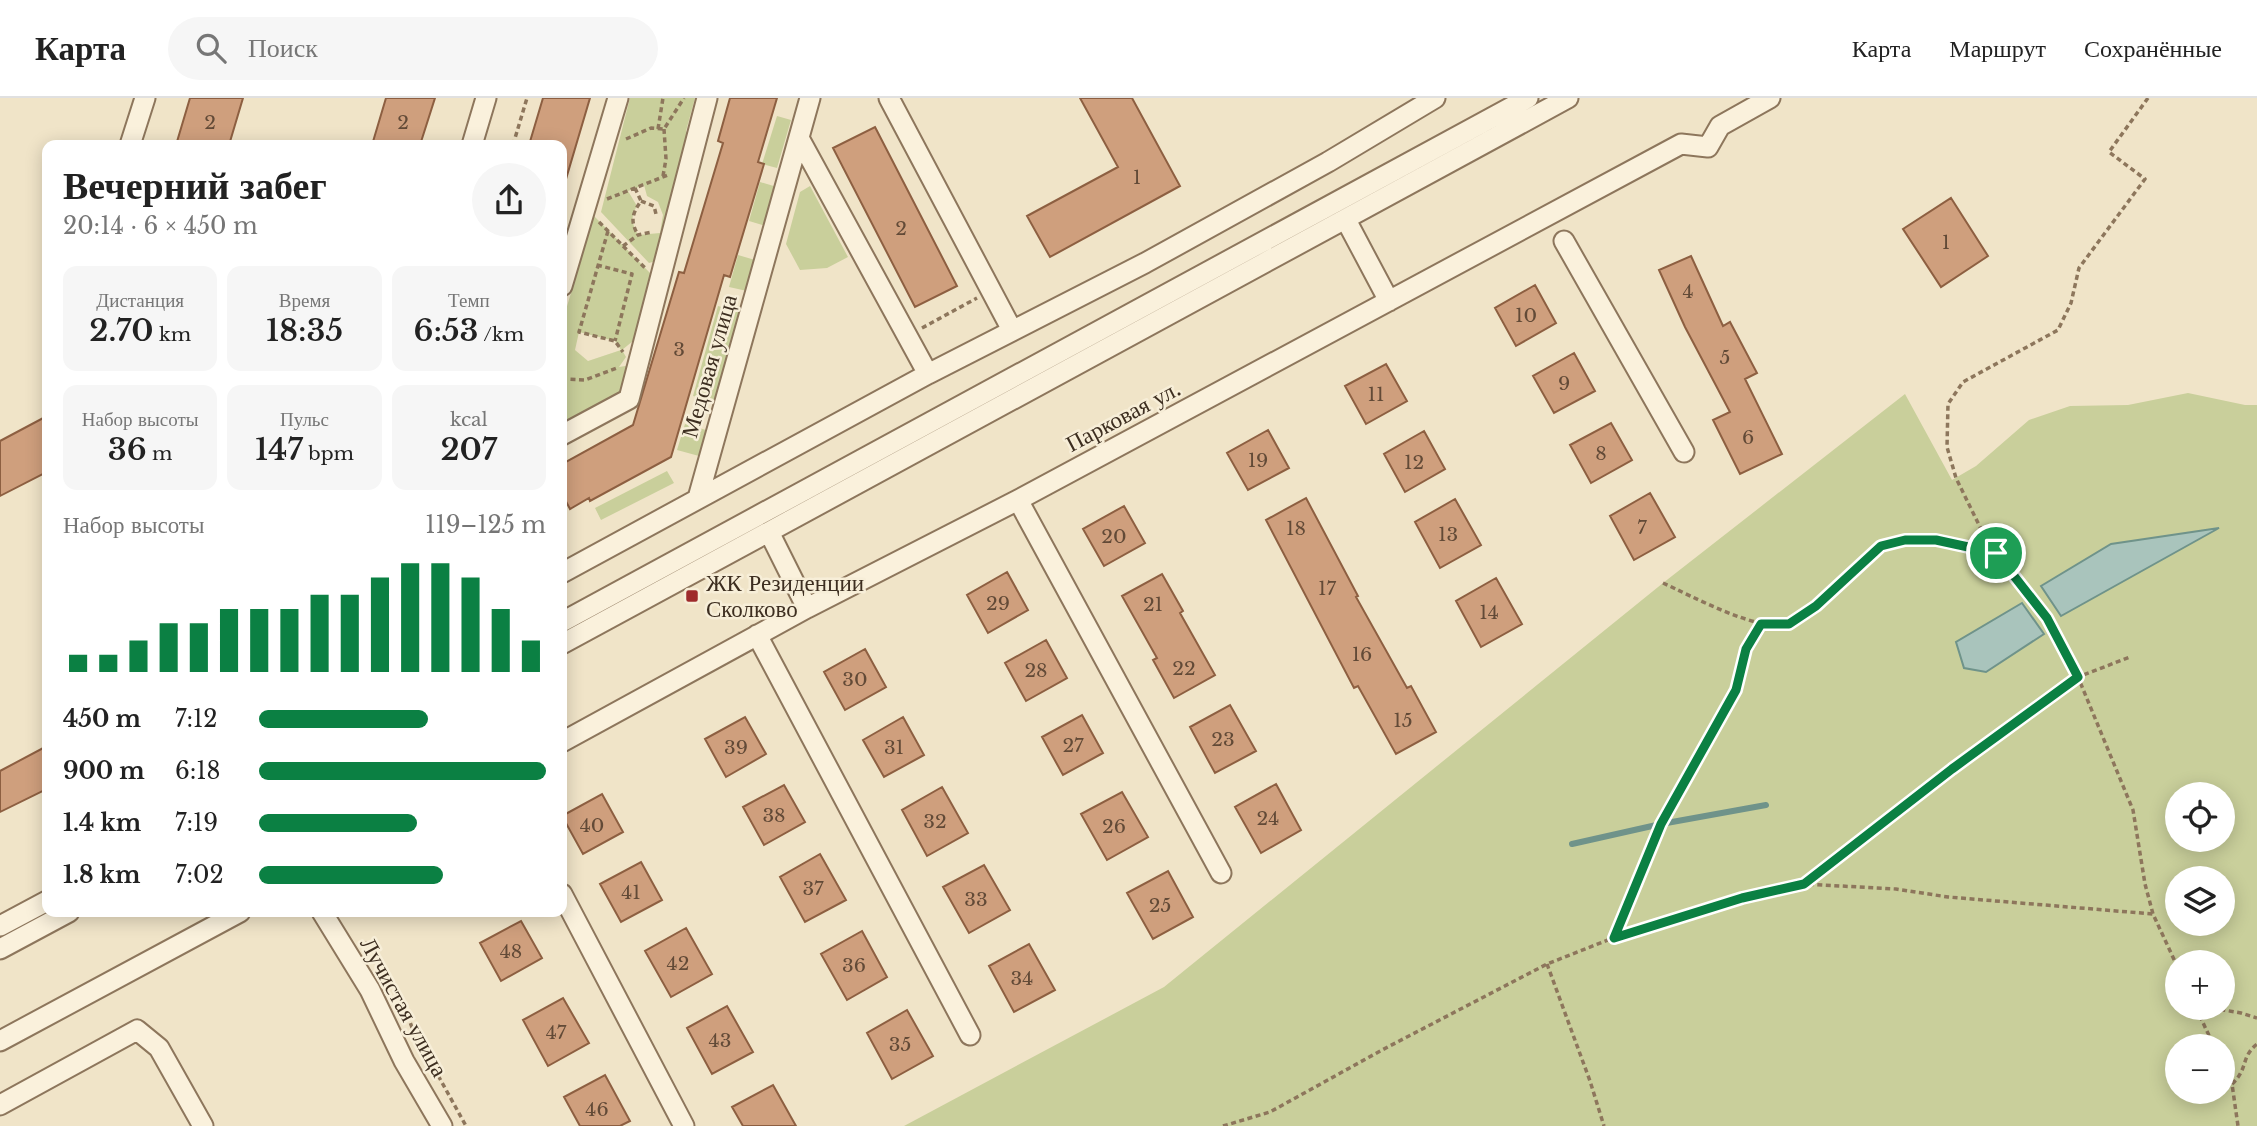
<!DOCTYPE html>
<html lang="ru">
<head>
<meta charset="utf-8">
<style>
  body { margin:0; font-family:"Libre Baskerville",serif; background:#f6f6f6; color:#222; height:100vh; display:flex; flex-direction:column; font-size:26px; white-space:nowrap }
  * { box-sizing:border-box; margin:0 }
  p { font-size:23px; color:#767676 }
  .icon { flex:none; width:38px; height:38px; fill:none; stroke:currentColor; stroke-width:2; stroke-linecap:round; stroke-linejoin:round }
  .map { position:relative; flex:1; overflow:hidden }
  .details { position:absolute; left:42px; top:42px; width:525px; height:777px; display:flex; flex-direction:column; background:#fff; border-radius:14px; box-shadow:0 4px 18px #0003 }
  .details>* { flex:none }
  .tools { position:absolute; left:2165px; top:684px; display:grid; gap:14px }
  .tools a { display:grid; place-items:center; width:70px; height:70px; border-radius:50%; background:#fff; box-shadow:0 4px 18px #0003; font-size:35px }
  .pin { position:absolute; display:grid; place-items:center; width:60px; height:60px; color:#fff; margin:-30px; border:4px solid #fff; border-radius:50%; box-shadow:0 2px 7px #0007 }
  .round { display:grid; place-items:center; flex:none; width:74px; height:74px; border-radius:37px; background:#f6f6f6 }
  .headline { display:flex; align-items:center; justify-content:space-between; height:119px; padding:0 21px }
  h1 { font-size:38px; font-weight:600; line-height:52px }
  .figures { display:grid; grid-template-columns:repeat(3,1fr); gap:10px; height:119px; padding:7px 21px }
  .figures div { display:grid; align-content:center; border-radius:14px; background:#f6f6f6; text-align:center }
  .figures b { font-size:30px; font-weight:600 }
  .figures small { font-size:19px; font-weight:400 }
  .figures p { font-size:19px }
  .chart { height:196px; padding:14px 21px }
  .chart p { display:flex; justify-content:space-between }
  .chart svg { width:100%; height:126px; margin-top:7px; stroke:#0b8043; stroke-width:6 }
  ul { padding:0 21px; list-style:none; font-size:23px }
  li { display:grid; grid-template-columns:112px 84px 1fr; align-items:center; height:52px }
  li i { height:18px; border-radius:9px; background:#0b8043 }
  header { display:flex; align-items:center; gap:42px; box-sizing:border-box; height:98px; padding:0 35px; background:#fff; border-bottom:2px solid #e0e0e0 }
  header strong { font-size:33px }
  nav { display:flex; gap:38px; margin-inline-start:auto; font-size:24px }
  .search { width:490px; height:63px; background:#f6f6f6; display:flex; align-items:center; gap:18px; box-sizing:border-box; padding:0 24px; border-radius:38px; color:#767676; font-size:26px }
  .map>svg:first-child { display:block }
  .green { fill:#c9cf9b; fill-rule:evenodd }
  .water { fill:#a9c4bc; stroke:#6f938a; stroke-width:2 }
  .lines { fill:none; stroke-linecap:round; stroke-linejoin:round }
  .stream { stroke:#6f938a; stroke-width:6 }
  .building { fill:#cf9f7d; stroke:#8d5f41; stroke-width:2 }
  .minor-casing { stroke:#8d765c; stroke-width:23 }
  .path { stroke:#8d765c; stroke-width:3.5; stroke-dasharray:5 3.5; stroke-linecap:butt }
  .minor { stroke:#faf1dc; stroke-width:19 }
  .route-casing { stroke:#fff; stroke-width:14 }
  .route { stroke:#0b8043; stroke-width:9 }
  .poi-dot { fill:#9e2a2b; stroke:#f7eed8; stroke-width:2.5 }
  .labels { text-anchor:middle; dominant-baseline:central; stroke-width:5; stroke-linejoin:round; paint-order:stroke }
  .number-label { font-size:19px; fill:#624a37 }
  .street-label { font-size:23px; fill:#3d2e20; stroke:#f7eed8 }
  .poi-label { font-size:23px; fill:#3d2e20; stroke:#f7eed8; text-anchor:start }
</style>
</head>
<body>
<header>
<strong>Карта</strong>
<div class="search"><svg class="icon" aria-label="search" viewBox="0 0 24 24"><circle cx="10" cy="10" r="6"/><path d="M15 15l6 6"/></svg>Поиск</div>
<nav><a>Карта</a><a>Маршрут</a><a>Сохранённые</a></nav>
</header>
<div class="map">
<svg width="2257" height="1028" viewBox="0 0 2257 1028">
  <rect width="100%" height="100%" fill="#f0e4c8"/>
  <!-- green -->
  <path class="green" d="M630,0h65l-9,33 9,12 -39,118 -7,2 -48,-51zM644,87l3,11 11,6 5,13 -3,18 -22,2c-6,-11 -8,-18 -1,-29l-9,-15z
    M777,18l14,4 -14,48 -15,-4z
    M760,84l17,5 -11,39 -17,-5z
    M810,88l38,71 -21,11 -27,2 -14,-26 14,-52z
    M594,118l57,58 -18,67 -11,9 4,7 -7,10 19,-3 -9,35 -67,36v-112zM579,234l36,9 6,9 -33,11 -13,-11z
    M738,157l17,5 -8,31 -18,-4z
    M718,208l21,6 -24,89 -22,-5z
    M2188,295l57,12h12v721h-1353l260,-139 499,-404 242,-189 47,86 24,-14 53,-46 41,-14 58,-1zM2177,696h45v46h-45zM2177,780h45v46h-45zM2177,864h45v46h-45zM2177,948h45v46h-45z
    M685,326l21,6 -7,26 -22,-6z
    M667,373l7,12 -73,37 -6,-12z"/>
  <!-- water -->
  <path class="water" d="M2219,430l-158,88 -20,-30 70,-42z
    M2022,505l22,31 -58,38 -22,-4 -8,-26z"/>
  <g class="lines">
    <!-- stream -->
    <path class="stream" d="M1572,746l89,-20 105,-19"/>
  </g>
  <!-- building -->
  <path class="building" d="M190,0h53l-14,47h-53z
    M386,0h49l-15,47h-48z
    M543,0h47l-24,81 -4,-1v-33h-33z
    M730,0h47l-19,64 6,2 -34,113 -6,-2 -53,182 -81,44 -1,-3 -19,11 -8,-15v-30l71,-39 46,-153 5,1 39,-130 -5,-2z
    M1080,0h52l48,88 -130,71 -23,-41 91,-49z
    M875,29l82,159 -42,21 -82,-159z
    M1951,100l37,58 -47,31 -38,-58z
    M1691,158l32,70 7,-4 27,51 -12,6 37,75 -42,20 -27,-54 17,-8 -45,-85 -26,-57z
    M1535,187l21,38 -40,23 -21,-38z
    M1574,255l21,38 -41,22 -21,-37z
    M1386,266l21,37 -41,23 -21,-38z
    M47,318v56l-47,24v-55z
    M1611,325l21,37 -41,23 -21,-38z
    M1268,332l21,38 -41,22 -21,-37z
    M1424,333l21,38 -40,23 -21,-38z
    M1650,395l25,44 -41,23 -24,-44z
    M1306,400l52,98 -2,1 51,91 4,-2 25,46 -40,22 -38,-68 -4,2 -88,-168z
    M1455,401l26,46 -41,23 -25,-46z
    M1124,408l21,37 -41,23 -21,-37z
    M1007,474l21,38 -40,23 -21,-38z
    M1162,476l21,37 -3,2 35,62 -41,23 -21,-38 4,-2 -35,-62z
    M1496,480l26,46 -41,23 -25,-46z
    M1046,542l21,38 -41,23 -21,-38z
    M865,551l21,38 -41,23 -21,-38z
    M1230,607l26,46 -41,22 -25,-46z
    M1082,617l21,38 -40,22 -21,-38z
    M745,619l21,37 -40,23 -21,-38z
    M903,619l21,38 -40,22 -21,-37z
    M47,648v43l-47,23v-41z
    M1276,686l25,46 -40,23 -26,-46z
    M784,687l21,37 -41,23 -21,-38z
    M942,689l26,46 -41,23 -25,-46z
    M1122,694l26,45 -41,23 -26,-46z
    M602,696l21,38 -40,22 -21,-38z
    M820,756l26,46 -41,22 -25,-45z
    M641,764l21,38 -41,22 -21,-38z
    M984,767l26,45 -41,23 -26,-46z
    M1168,773l25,46 -40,22 -26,-46z
    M521,823l21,37 -41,23 -21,-38z
    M686,830l26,46 -41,23 -26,-46z
    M862,833l25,46 -40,23 -26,-46z
    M1029,846l26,46 -41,22 -25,-46z
    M563,900l26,45 -41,23 -25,-46z
    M727,908l26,46 -41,22 -25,-46z
    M907,912l26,46 -41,23 -25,-46z
    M605,977l25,46 -10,5h-40l-16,-29z
    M773,987l23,41h-53l-11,-19z"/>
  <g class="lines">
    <!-- minor casing -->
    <g class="minor-casing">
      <path id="minor" d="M889,0l123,232
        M799,40l129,236
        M130,47l15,-47
        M472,47l14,-47
        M1346,122l43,81
        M1564,143l120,211
        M562,188l56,-188
        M562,337l67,-36 78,-301
        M698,400l112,-400
        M1018,402l203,373
        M769,434l38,76
        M562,475l366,-199 217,-111 183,-101 107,-64
        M562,524l966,-524
        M757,537l213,400
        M562,546l1006,-546
        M562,644l245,-134 211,-108 663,-356 27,3 12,-21 50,-28
        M562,796l122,232
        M322,814l48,78 34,71 38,65
        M0,828l47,-25
        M0,851l69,-37
        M0,943l240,-129
        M0,1007l137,-75 22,18 44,78"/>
    </g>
    <!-- path -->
    <path class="path" d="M2148,0l-39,54 36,27 -66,89 -8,35 -13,27 -95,52 -15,22 -1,43 9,31 24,49 16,26 51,65 31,59 55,133 12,74 8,30 24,52
      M658,31l5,-31
      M626,41l25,-11 13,1 20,-31
      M513,47l14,-47
      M663,78l3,-17 -2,-30
      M635,90l6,13c-9,13 -11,20 -3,34
      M607,101l61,-24
      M641,103l13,5 2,8
      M599,124l46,46
      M608,133l-29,101 36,9 8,11
      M623,148l15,-11 14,-3
      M597,167l35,9 -17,67
      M922,230l55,-30
      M562,281l23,1 32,-12
      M1663,485c29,13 96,50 126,41 14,-4 33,-23 44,-32 16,-14 30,-32 47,-44 27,-20 85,-1 116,5
      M1805,785l147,-114 126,-92 52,-20
      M1614,839l47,-113 75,-134 10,-41 15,-25
      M365,844l14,18 22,38 12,32 53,96
      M1547,866l43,117 14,45
      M2196,910l18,38
      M2212,910l29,5 16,5
      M2222,966l10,20 6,42
      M2232,986c17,-16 8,-26 25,-40
      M1223,1028l47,-14 112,-62 165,-86 66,-26 129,-40 62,-14 92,5 52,8 205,17"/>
    <!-- minor -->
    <use href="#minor" class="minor"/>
  </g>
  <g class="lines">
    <!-- route casing -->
    <g class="route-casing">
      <path id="route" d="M1905,442h31l60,13 51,65 31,59 -126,92 -148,115 -62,14 -128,40 47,-114 75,-134 10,-41 15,-25h28l27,-18 65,-60z"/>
    </g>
    <!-- route -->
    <use href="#route" class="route"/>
  </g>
  <!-- markers -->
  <rect class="poi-dot" x="685" y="491" width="14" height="14" rx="3.5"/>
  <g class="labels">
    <!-- number labels -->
    <g class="number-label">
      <text x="210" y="24">2</text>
      <text x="403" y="24">2</text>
      <text x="1137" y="79">1</text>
      <text x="901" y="130">2</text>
      <text x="1946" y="144">1</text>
      <text x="1688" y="193">4</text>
      <text x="1526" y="217">10</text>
      <text x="679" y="251">3</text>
      <text x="1725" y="259">5</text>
      <text x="1564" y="285">9</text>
      <text x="1376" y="296">11</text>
      <text x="1748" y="339">6</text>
      <text x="1601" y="355">8</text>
      <text x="1258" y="362">19</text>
      <text x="1414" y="364">12</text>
      <text x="1642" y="429">7</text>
      <text x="1296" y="430">18</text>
      <text x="1448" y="436">13</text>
      <text x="1114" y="438">20</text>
      <text x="1327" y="490">17</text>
      <text x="998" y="505">29</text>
      <text x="1153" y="506">21</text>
      <text x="1489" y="514">14</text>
      <text x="1362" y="556">16</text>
      <text x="1184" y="570">22</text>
      <text x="1036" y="572">28</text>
      <text x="855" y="581">30</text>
      <text x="1403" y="622">15</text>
      <text x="1223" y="641">23</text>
      <text x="1073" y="647">27</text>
      <text x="736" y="649">39</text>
      <text x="894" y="649">31</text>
      <text x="774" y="717">38</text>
      <text x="1268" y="720">24</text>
      <text x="935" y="723">32</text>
      <text x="592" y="727">40</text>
      <text x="1114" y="728">26</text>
      <text x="813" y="790">37</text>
      <text x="631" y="794">41</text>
      <text x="976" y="801">33</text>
      <text x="1160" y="807">25</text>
      <text x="511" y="853">48</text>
      <text x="678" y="865">42</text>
      <text x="854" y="867">36</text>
      <text x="1022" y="880">34</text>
      <text x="556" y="934">47</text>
      <text x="720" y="942">43</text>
      <text x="900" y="946">35</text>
      <text x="597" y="1011">46</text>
    </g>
    <!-- street labels -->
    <g class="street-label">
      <text transform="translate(709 268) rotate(-74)">Медовая улица</text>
      <text transform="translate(1123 318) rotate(-28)">Парковая ул.</text>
      <text transform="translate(404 909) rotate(61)">Лучистая улица</text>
    </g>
    <!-- poi labels -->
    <g class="poi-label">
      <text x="706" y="485">ЖК Резиденции<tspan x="706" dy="26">Сколково</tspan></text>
    </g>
  </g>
</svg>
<div class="tools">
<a><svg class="icon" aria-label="locate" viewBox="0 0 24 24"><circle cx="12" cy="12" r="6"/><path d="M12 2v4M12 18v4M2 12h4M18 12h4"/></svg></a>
<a><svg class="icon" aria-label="layers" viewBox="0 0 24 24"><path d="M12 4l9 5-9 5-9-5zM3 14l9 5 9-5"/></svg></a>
<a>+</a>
<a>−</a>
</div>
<div class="pin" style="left:1996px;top:455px;background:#1e9e55"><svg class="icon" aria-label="arrive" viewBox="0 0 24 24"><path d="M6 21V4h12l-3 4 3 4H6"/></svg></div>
<section class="details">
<div class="headline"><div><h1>Вечерний забег</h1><p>20:14 · 6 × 450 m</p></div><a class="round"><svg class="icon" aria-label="share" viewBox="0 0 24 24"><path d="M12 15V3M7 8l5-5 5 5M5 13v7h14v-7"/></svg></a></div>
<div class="figures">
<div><p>Дистанция</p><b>2.70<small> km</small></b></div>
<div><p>Время</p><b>18:35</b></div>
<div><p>Темп</p><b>6:53<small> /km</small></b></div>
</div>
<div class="figures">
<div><p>Набор высоты</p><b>36<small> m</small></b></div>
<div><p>Пульс</p><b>147<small> bpm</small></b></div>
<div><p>kcal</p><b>207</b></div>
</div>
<div class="chart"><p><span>Набор высоты</span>119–125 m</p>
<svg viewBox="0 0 160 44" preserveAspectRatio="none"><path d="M5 44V38M15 44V38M25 44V33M35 44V27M45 44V27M55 44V22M65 44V22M75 44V22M85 44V17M95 44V17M105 44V11M115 44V6M125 44V6M135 44V11M145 44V22M155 44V33"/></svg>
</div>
<ul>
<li><b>450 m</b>7:12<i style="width:59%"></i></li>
<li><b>900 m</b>6:18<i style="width:100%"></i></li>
<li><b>1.4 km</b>7:19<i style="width:55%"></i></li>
<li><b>1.8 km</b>7:02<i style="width:64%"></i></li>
</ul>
</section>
</div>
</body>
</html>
